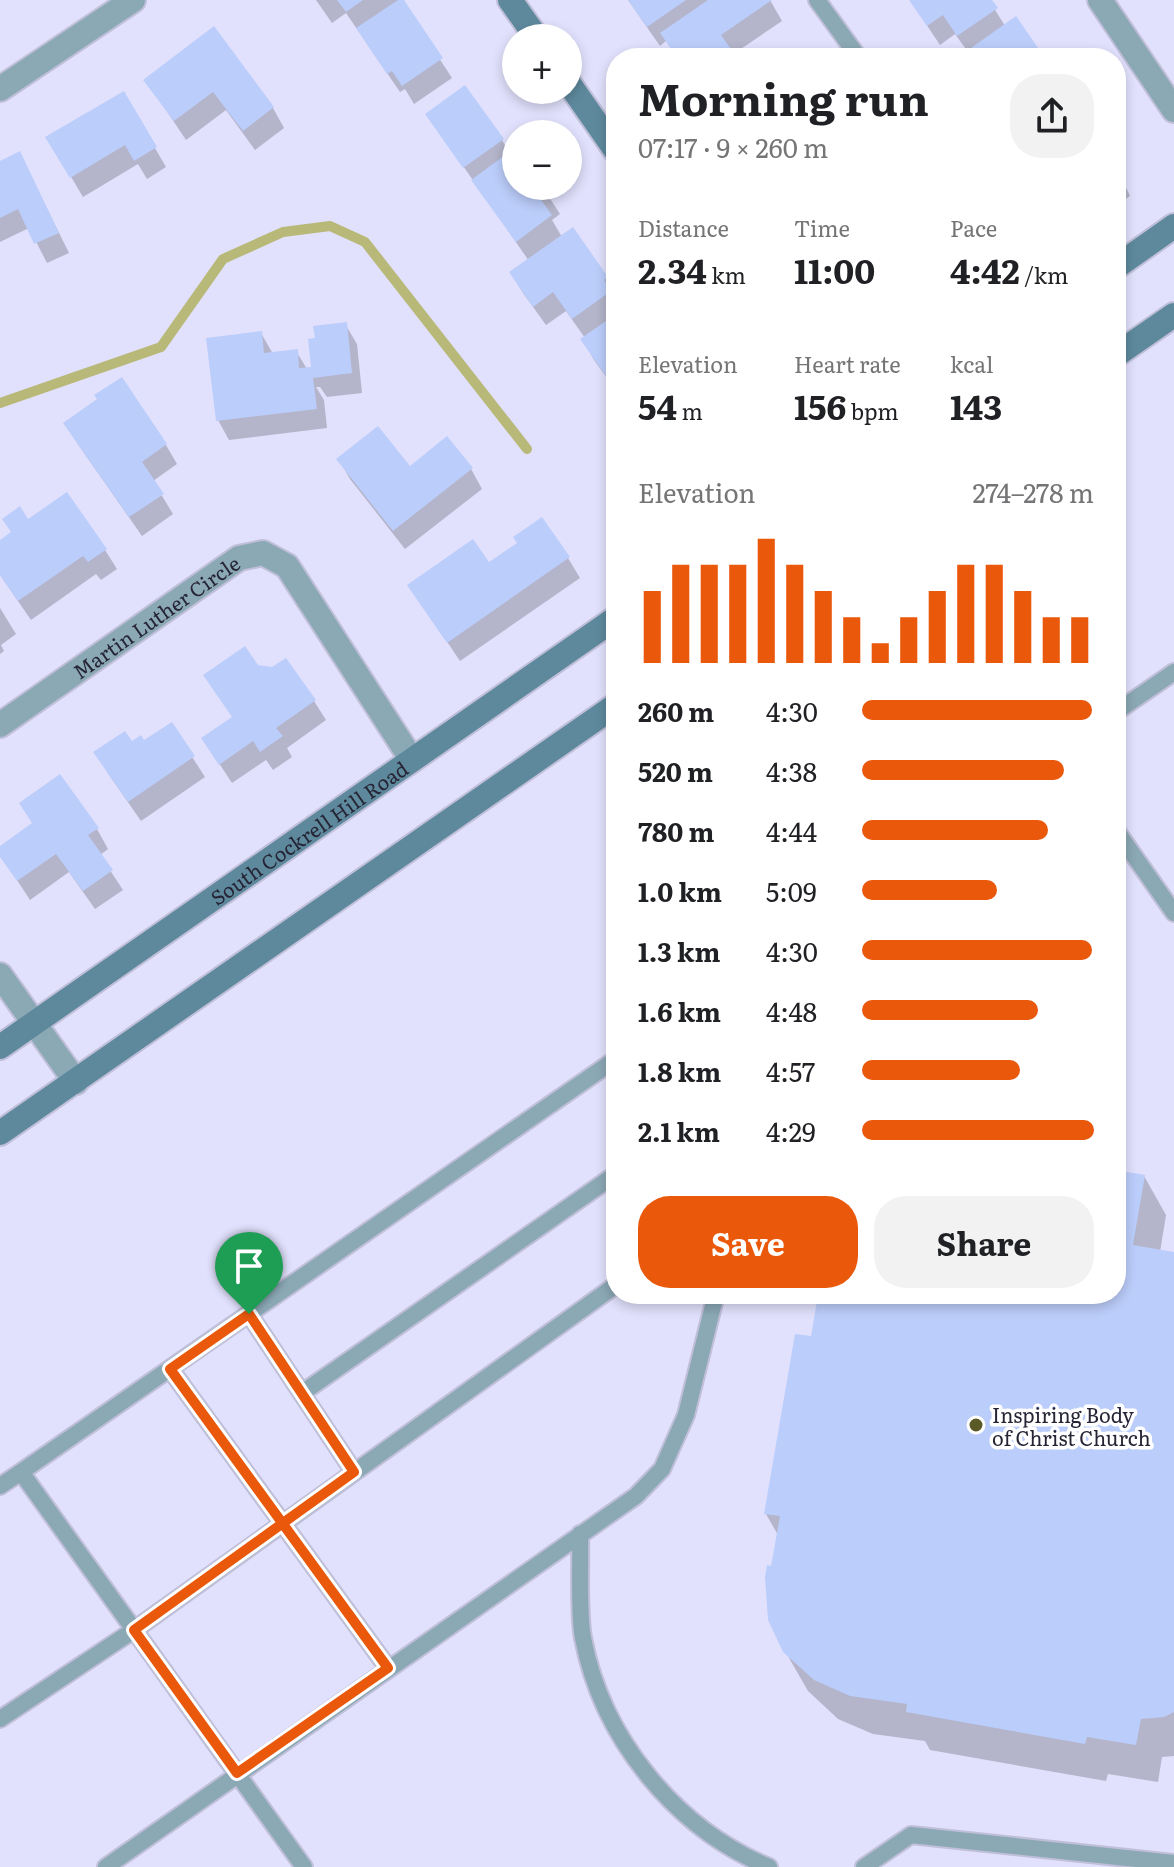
<!DOCTYPE html>
<html lang="en">
<head>
<meta charset="utf-8">
<style>
  body { margin:0; font-family:Literata,serif; background:#f2f2f2; color:#202124; height:100vh; display:flex; flex-direction:column; font-size:30px; white-space:nowrap }
  * { box-sizing:border-box; margin:0 }
  p { font-size:26px; color:#757577 }
  .icon { flex:none; width:44px; height:44px; fill:none; stroke:currentColor; stroke-width:2; stroke-linecap:round; stroke-linejoin:round }
  .map { position:relative; flex:1; overflow:hidden }
  .panel { position:absolute; left:606px; top:48px; width:520px; height:1256px; display:flex; flex-direction:column; background:#fff; border-radius:32px; box-shadow:0 4px 12px #0003 }
  .panel>* { flex:none }
  .tools { position:absolute; left:502px; top:24px; display:grid; gap:16px }
  .tools a { display:grid; place-items:center; width:80px; height:80px; border-radius:50%; background:#fff; box-shadow:0 4px 12px #0003; font-size:40px }
  .pin { position:absolute; display:grid; place-items:center; width:68px; height:68px; color:#fff; margin:-82px -34px; border-radius:50% 50% 50% 0; rotate:-45deg; box-shadow:0 0 8px #0007 }
  .pin .icon { rotate:45deg }
  .round { display:grid; place-items:center; flex:none; width:84px; height:84px; border-radius:32px; background:#f2f2f2 }
  .headline { display:flex; align-items:center; justify-content:space-between; height:136px; padding:0 32px }
  h1 { font-size:44px; font-weight:700; line-height:60px }
  .metrics { display:grid; grid-template-columns:repeat(3,1fr); gap:12px; height:136px; padding:8px 32px }
  .metrics div { display:grid; align-content:center }
  .metrics b { font-size:34px; font-weight:700 }
  .metrics small { font-size:22px; font-weight:400 }
  .metrics p { font-size:22px }
  .chart { height:224px; padding:16px 32px }
  .chart p { display:flex; justify-content:space-between }
  .chart svg { width:100%; height:144px; margin-top:8px; stroke:#ea580c; stroke-width:6 }
  .button { display:flex; gap:16px; margin-top:auto; padding:16px 32px }
  .button a { flex:1; height:92px; border-radius:32px; background:#ea580c; color:#fff; font-size:32px; font-weight:700; line-height:92px; text-align:center }
  .button a+a { background:#f2f2f2; color:#202124 }
  ul { padding:0 32px; list-style:none; font-size:26px }
  li { display:grid; grid-template-columns:128px 96px 1fr; align-items:center; height:60px }
  li i { height:20px; border-radius:10px; background:#ea580c }
  .map>svg:first-child { display:block }
  .shadow { fill:#0003 }
  .lines { fill:none; stroke-linecap:round; stroke-linejoin:round }
  .stream { stroke:#b8b879; stroke-width:10 }
  .building { fill:#bbcdfa }
  .lane-casing { stroke:#c0bfd9; stroke-width:20 }
  .street-casing { stroke:#c0bfd9; stroke-width:28 }
  .secondary-casing { stroke:#c0bfd9; stroke-width:28 }
  .lane { stroke:#8ba8b5; stroke-width:16 }
  .street { stroke:#8ba8b5; stroke-width:24 }
  .secondary { stroke:#5e899d; stroke-width:24 }
  .route-casing { stroke:#fff; stroke-width:16 }
  .route { stroke:#ea580c; stroke-width:10 }
  .poi-dot { fill:#5b5a26; stroke:#fff; stroke-width:3 }
  .labels { text-anchor:middle; dominant-baseline:central; stroke-width:7; stroke-linejoin:round; paint-order:stroke }
  .street-label { font-size:20px; fill:#262535; stroke:#fff }
  .poi-label { font-size:20px; fill:#262535; stroke:#fff; text-anchor:start }
</style>
</head>
<body>
<div class="map">
<svg width="1174" height="1867" viewBox="0 0 1174 1867">
  <rect width="100%" height="100%" fill="#e2e1fd"/>
  <!-- shadow -->
  <path class="shadow" d="M316,0h85l51,78 -38,26 -9,-15 -5,3 -54,-79 -14,10z
    M628,0h142l12,21 -50,34 2,3h-61l3,-3 -9,-15 -7,6z
    M910,0h79l16,26 38,32h-83l8,-6 -13,-18 -15,11z
    M213,29l60,79 11,20 -29,22 -29,-40 -40,30 -40,-60z
    M123,93l43,74 -19,12 -9,-15 -55,33 -35,-59z
    M427,114l75,26 8,14 6,-3v35h26l18,28 -8,6 10,17 44,41 10,17v95l-22,-30 -11,-20 2,-2 -19,-27 -20,14 -23,-32 -12,-20 18,-12z
    M20,154l49,99 -22,10 -18,-35 -29,14v-79z
    M1116,166l14,30 -14,10z
    M345,324l12,20 5,49 -35,4 -7,-10h-4l8,13 3,28 -98,12 -11,-20 43,-87 12,21 23,-3 11,18h6z
    M77,443l89,2 11,19 -24,17 20,33 -31,22z
    M339,460l70,8 62,1 11,20 -77,60 -55,-70z
    M28,522l77,28 12,19 -16,11 -5,-6 -65,46 -31,-45v-32z
    M568,558l12,20 -120,83 -51,-76 80,-20z
    M0,608l16,26 -15,11 3,6 -4,3z
    M257,666l57,35 12,19 -39,28 5,9 -19,13 -7,-10 -34,23 -29,-44 30,-21 -27,-42z
    M171,724l34,53 -64,44 -34,-49 25,-28 12,-1z
    M97,829l11,20 -8,6 23,35 -28,19 -26,-37 -39,28 -30,-46v-6z
    M1116,1172l28,4 22,39 -6,37 14,2v502l-12,1 -4,25 -50,-8 -2,7 -176,-31 -5,-9 -52,-7 -35,-15 -30,-28 -23,-40 -12,-83 5,-33 -12,-21 46,-176 31,-44h273z"/>
  <g class="lines">
    <!-- stream -->
    <path class="stream" d="M0,403l161,-56 62,-88 60,-27 47,-6 35,16 162,207"/>
  </g>
  <!-- building -->
  <path class="building" d="M337,0h26l-17,12z
    M398,0h6l39,58 -41,28 -10,-15 -5,3 -31,-46z
    M628,0h58l-39,27z
    M708,0h64l-51,35 16,23h-69l6,-5 -14,-20z
    M909,0h83l6,8 -41,28 -14,-21 -16,11z
    M1016,16l29,42h-88z
    M214,26l60,81 -31,24 -30,-39 -39,29 -31,-41z
    M465,85l39,54 -41,29 -38,-54z
    M124,91l33,56 -23,14 -9,-16 -55,33 -25,-41z
    M516,147v39h29l5,7 -9,7 11,15 -36,27 -45,-62z
    M20,151l39,82 -25,11 -16,-35 -18,9v-57z
    M573,227l35,50 -4,3 7,11 -39,28 -19,-27 -20,15 -24,-35z
    M616,314v76l-36,-51z
    M347,322l5,51 -39,5 4,31 -101,12 -10,-83 56,-7 2,22 34,-4 1,19 12,-1 -3,-28 7,-1 -2,-12z
    M122,377l45,67 -25,18 22,32 -35,23 -66,-94 34,-24 -3,-4z
    M378,426l32,40 37,-30 26,32 -80,63 -57,-72z
    M67,492l40,57 -19,13 -5,-6 -65,45 -18,-26v-35l11,-8 -9,-13 18,-13 8,13z
    M542,517l28,40 -123,86 -40,-58 66,-46 16,23 28,-19 -4,-6z
    M245,646l13,19 14,2 14,-9 30,42 -40,28 7,8 -23,16 -7,-11 -34,24 -18,-27 31,-21 -29,-42z
    M172,722l23,34 -67,46 -35,-50 32,-21 7,10 9,-6 3,5z
    M60,774l39,54 -11,7 25,35 -30,21 -27,-37 -39,27 -17,-24v-11l32,-23 -13,-20z
    M1116,1170l29,5 -12,70 41,7v460l-10,5 -23,2 -5,26 -49,-8 -2,7 -179,-32 1,-8 -57,-8 -36,-16 -31,-28 -15,-32 -3,-43 2,-12 4,1 9,-50 -16,-2 31,-180 16,2 7,-41 20,3 3,-4h275z"/>
  <g class="lines">
    <!-- lane casing -->
    <g class="lane-casing">
      <path id="lane" d="M817,0l42,58
        M1116,712l58,-40
        M1116,830l58,83
        M249,1314l105,158
        M170,1369l218,299
        M302,1393l314,-219
        M21,1472l595,-413
        M0,1486l21,-14 283,395
        M580,1534c1,30 -2,77 3,104 19,100 92,190 186,229
        M0,1719l134,-89 482,-345
        M106,1867l530,-371 26,-27 24,-54 30,-121
        M864,1867l47,-32 263,28"/>
    </g>
    <!-- street casing -->
    <g class="street-casing">
      <g id="street">
        <path d="M1100,0l74,110"/>
        <path d="M0,89l133,-89"/>
        <path id="s1" d="M0,725l239,-167 24,-5 24,13 125,194"/>
        <path d="M0,975l76,107"/>
      </g>
    </g>
    <!-- secondary casing -->
    <g class="secondary-casing">
      <g id="secondary">
        <path d="M510,0l27,38"/>
        <path d="M568,82l48,69"/>
        <path d="M1116,267l58,-41"/>
        <path d="M1116,355l58,-40"/>
        <path id="s2" d="M0,1047l616,-429"/>
        <path d="M0,1133l616,-428"/>
      </g>
    </g>
    <!-- lane -->
    <use href="#lane" class="lane"/>
    <!-- street -->
    <use href="#street" class="street"/>
    <!-- secondary -->
    <use href="#secondary" class="secondary"/>
  </g>
  <g class="lines">
    <!-- route casing -->
    <g class="route-casing">
      <path id="route" d="M249,1314l105,158 -220,158 103,143 151,-105 -218,-299 79,-55"/>
    </g>
    <!-- route -->
    <use href="#route" class="route"/>
  </g>
  <!-- markers -->
  <circle class="poi-dot" cx="976" cy="1425" r="8"/>
  <g class="labels">
    <!-- street labels -->
    <g class="street-label">
      <text stroke="none"><textPath href="#s1" startOffset="190">Martin Luther Circle</textPath></text>
      <text stroke="none"><textPath href="#s2" startOffset="376">South Cockrell Hill Road</textPath></text>
    </g>
    <!-- poi labels -->
    <g class="poi-label">
      <text x="992" y="1414">Inspiring Body<tspan x="992" dy="23">of Christ Church</tspan></text>
    </g>
  </g>
</svg>
<div class="tools">
<a>+</a>
<a>−</a>
</div>
<div class="pin" style="left:249px;top:1314px;background:#1e9e55"><svg class="icon" aria-label="arrive" viewBox="0 0 24 24"><path d="M6 21V4h12l-3 4 3 4H6"/></svg></div>
<section class="panel">
<div class="headline"><div><h1>Morning run</h1><p>07:17 · 9 × 260 m</p></div><a class="round"><svg class="icon" aria-label="share" viewBox="0 0 24 24"><path d="M12 15V3M7 8l5-5 5 5M5 13v7h14v-7"/></svg></a></div>
<div class="metrics">
<div><p>Distance</p><b>2.34<small> km</small></b></div>
<div><p>Time</p><b>11:00</b></div>
<div><p>Pace</p><b>4:42<small> /km</small></b></div>
</div>
<div class="metrics">
<div><p>Elevation</p><b>54<small> m</small></b></div>
<div><p>Heart rate</p><b>156<small> bpm</small></b></div>
<div><p>kcal</p><b>143</b></div>
</div>
<div class="chart"><p><span>Elevation</span>274–278 m</p>
<svg viewBox="0 0 160 44" preserveAspectRatio="none"><path d="M5 44V22M15 44V14M25 44V14M35 44V14M45 44V6M55 44V14M65 44V22M75 44V30M85 44V38M95 44V30M105 44V22M115 44V14M125 44V14M135 44V22M145 44V30M155 44V30"/></svg>
</div>
<ul>
<li><b>260 m</b>4:30<i style="width:99%"></i></li>
<li><b>520 m</b>4:38<i style="width:87%"></i></li>
<li><b>780 m</b>4:44<i style="width:80%"></i></li>
<li><b>1.0 km</b>5:09<i style="width:58%"></i></li>
<li><b>1.3 km</b>4:30<i style="width:99%"></i></li>
<li><b>1.6 km</b>4:48<i style="width:76%"></i></li>
<li><b>1.8 km</b>4:57<i style="width:68%"></i></li>
<li><b>2.1 km</b>4:29<i style="width:100%"></i></li>
</ul>
<div class="button"><a>Save</a><a>Share</a></div>
</section>
</div>
</body>
</html>
